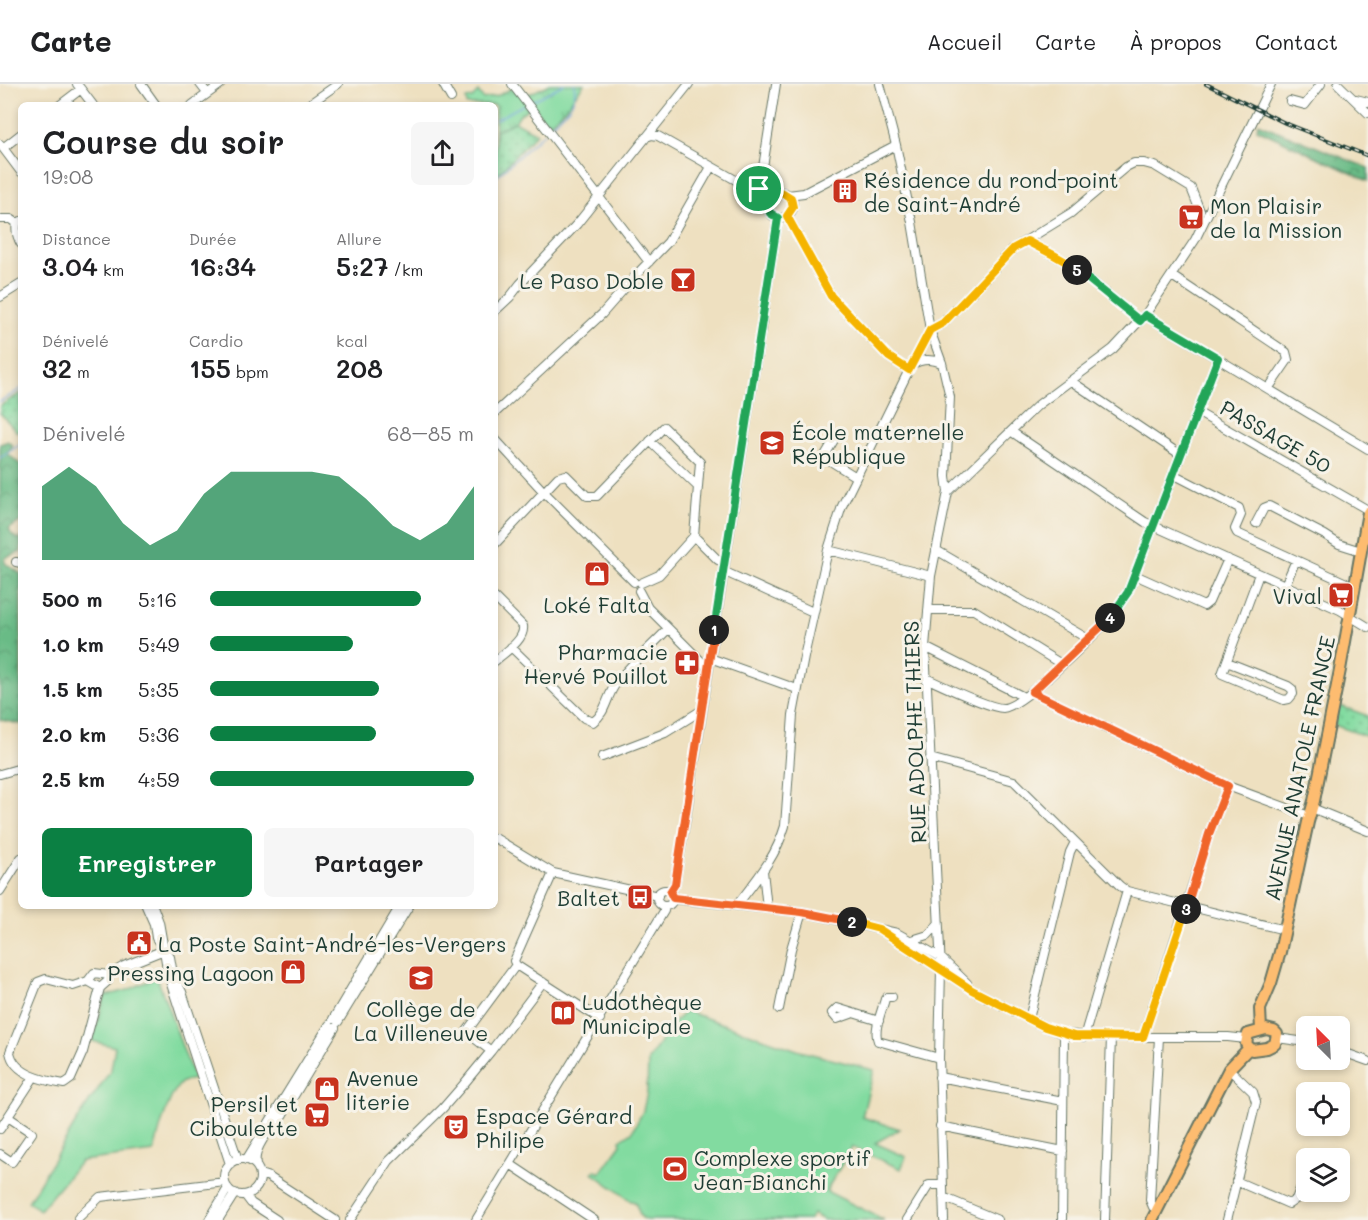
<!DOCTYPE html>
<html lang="fr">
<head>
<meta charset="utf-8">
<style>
  body { margin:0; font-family:Mali,sans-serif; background:#f6f6f6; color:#202124; height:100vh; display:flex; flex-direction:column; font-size:22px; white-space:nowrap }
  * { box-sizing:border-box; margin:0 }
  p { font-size:20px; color:#757577 }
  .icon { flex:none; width:33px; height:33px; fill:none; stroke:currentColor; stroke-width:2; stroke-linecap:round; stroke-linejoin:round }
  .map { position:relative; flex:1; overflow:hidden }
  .panel { position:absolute; left:18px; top:18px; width:480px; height:807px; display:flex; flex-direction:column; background:#fff; border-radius:9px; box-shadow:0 3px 9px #0003 }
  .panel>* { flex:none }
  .needle { width:39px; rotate:336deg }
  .controls { position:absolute; left:1296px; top:932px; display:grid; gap:12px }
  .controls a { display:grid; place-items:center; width:54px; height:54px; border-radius:9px; background:#fff; box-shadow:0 3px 9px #0003; font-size:30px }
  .pin { position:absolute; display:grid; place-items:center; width:51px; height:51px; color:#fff; margin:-26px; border:3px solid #fff; border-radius:50%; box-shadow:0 2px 6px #0007 }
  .km { position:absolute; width:30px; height:30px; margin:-15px; border-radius:50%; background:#222; color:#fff; font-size:16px; line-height:30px; text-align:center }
  .round { display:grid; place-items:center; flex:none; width:63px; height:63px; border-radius:9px; background:#f6f6f6 }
  .headline { display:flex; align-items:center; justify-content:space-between; height:102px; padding:0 24px }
  h1 { font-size:33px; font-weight:600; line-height:45px }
  .metrics { display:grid; grid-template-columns:repeat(3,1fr); gap:9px; height:102px; padding:6px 24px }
  .metrics div { display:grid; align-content:center }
  .metrics b { font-size:26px; font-weight:600 }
  .metrics small { font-size:16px; font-weight:400 }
  .metrics p { font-size:16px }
  .chart { height:168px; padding:12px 24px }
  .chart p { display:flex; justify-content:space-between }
  .chart svg { width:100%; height:108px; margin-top:6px; fill:#0b8043; opacity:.7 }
  .button { display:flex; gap:12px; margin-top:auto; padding:12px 24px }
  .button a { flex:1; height:69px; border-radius:9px; background:#0b8043; color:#fff; font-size:24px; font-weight:600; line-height:69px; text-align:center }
  .button a+a { background:#f6f6f6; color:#202124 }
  ul { padding:0 24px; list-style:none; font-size:20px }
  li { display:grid; grid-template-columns:96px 72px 1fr; align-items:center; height:45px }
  li i { height:15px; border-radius:8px; background:#0b8043 }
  header { display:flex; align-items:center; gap:36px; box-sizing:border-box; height:84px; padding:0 30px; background:#fff; border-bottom:2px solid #e0e0e0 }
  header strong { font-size:28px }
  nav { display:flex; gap:33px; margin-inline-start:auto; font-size:21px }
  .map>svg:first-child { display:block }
  .grass { fill:url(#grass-tufts); stroke:#508c6a; stroke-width:1.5 }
  .forest { fill:url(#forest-crowns); stroke:#447c5d; stroke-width:1.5 }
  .park { fill:#82dba0; stroke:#508c6a; stroke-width:1.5 }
  .garden { fill:url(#garden-dots); stroke:#508c6a; stroke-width:1.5 }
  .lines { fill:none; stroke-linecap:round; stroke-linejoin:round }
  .stream { stroke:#6fa6dd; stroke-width:1.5 }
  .minor-casing { stroke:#677665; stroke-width:10 }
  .major-casing { stroke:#677665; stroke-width:14 }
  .minor { stroke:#fff; stroke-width:8 }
  .major { stroke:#fdbc70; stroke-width:10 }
  .rail-casing { stroke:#1f3d34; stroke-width:4 }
  .rail { stroke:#f7f3e8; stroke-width:1.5; stroke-dasharray:4.5; stroke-linecap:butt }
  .split-1-casing { stroke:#fff; stroke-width:12 }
  .split-2-casing { stroke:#fff; stroke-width:12 }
  .split-3-casing { stroke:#fff; stroke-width:12 }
  .split-4-casing { stroke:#fff; stroke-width:12 }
  .split-5-casing { stroke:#fff; stroke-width:12 }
  .split-6-casing { stroke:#fff; stroke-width:12 }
  .split-1 { stroke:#22a559; stroke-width:8 }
  .split-2 { stroke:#f0652b; stroke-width:8 }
  .split-3 { stroke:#f5b400; stroke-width:8 }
  .split-4 { stroke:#f0652b; stroke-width:8 }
  .split-5 { stroke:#22a559; stroke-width:8 }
  .split-6 { stroke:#f5b400; stroke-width:8 }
  .labels { text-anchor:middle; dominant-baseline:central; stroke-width:6; stroke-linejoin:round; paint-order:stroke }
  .poi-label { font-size:21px; fill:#1f3d34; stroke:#f7f3e8; text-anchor:start }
  .street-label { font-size:21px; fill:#1f3d34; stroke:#f7f3e8 }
</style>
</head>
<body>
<header>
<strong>Carte</strong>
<nav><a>Accueil</a><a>Carte</a><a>À propos</a><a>Contact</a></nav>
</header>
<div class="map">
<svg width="1368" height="1136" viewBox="0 0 1368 1136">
  <defs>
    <pattern id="grass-tufts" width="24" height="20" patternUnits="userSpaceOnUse" patternTransform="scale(1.5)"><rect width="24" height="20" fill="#82dba0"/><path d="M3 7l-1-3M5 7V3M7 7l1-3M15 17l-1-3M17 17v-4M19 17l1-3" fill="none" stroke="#6ab383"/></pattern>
    <pattern id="forest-crowns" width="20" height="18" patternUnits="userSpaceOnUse" patternTransform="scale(1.5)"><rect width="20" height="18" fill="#69bb86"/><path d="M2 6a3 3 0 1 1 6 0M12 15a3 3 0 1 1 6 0" fill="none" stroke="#56996e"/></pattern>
    <pattern id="garden-dots" width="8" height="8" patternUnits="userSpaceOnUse" patternTransform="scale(1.5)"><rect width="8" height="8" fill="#82dba0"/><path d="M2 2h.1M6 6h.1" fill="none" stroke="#6ab383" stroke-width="1.8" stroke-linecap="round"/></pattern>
  </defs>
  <rect width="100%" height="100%" fill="#f7f3e8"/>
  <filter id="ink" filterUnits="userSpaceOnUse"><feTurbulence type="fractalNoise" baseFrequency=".0167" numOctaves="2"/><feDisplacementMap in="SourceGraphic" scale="12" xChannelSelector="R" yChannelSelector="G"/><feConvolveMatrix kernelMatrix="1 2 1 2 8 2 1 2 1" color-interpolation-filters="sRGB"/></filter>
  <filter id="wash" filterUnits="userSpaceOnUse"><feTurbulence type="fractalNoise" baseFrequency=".008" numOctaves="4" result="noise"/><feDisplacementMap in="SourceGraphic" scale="24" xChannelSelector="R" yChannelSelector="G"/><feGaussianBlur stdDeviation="1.35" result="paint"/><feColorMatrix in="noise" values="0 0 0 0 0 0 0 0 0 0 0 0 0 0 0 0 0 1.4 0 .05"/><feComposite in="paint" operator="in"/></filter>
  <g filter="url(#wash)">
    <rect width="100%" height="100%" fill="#eee0c0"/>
    <!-- grass -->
    <path class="grass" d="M550,0h34l-19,25 -17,16 -15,-19 -13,8 -5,8 -20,9v-26h-28l-1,-6 6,-1 6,-6 5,7 14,-3 15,-8 15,7z"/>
    <!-- forest -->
    <path class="forest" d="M1258,39l110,45v13l-111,-52z
      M8,357l5,5 -6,7 14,12v56l-12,8 3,6 6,4 3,-1v14l-16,6v5l16,11v150l-21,-4v-276z"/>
    <!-- park -->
    <path class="park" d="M155,894l3,2 36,99c-4,1 -10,1 -13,4 -13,12 -23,52 -27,69l-73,9 -41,49 -12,-8 55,-91 28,-41 4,-23 -23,-6 13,-45 23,-6z
      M686,927l114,40 74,19 -12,47 38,12 -25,14 31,14 -5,12 -49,-22 -26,44 58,29h-60l-11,-6 -4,6h-163l-5,-3 -6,-15 -4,-1 -38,-28 2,-3 5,3 21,-29 -1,-4 12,-8 11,-21 4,-18 1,-33 26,-38z"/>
    <!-- garden -->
    <path class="garden" d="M515,38l22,11 -42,44v-46z
      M21,309v37l-3,3 -18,-20v-7z
      M1338,621l30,11v21l-34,-12z"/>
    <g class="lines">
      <!-- stream -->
      <path class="stream" d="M530,18l34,-18
        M495,36l28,-15
        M550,42c13,-12 29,-23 24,-42
        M495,94l50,-46
        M0,318l21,-13
        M0,374l21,-14"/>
    </g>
  </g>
  <g filter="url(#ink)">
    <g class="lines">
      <!-- minor casing -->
      <g class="minor-casing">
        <path id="minor" d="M77,0l16,21
          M141,0l15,21
          M200,0l7,9
          M443,0l8,14
          M512,0l137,178
          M880,0l16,61 16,77 18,108 12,33 8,34 -4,79 2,16
          M1338,0l30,29
          M1356,15l12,3
          M1290,17l15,4 16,-21
          M60,21l21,-16
          M192,21l29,-21
          M308,21l30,-21
          M646,53l6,-2 6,1 90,51 29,6
          M0,60l21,28
          M3,64l18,-14
          M767 121a13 13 0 1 1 26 0a13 13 0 1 1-26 0Z
          M788,111l16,-2 92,-48
          M767,121l-5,-5 -3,-7 17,-109
          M787,132l44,80 58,61 20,13
          M0,135h11l6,4
          M21,137l-4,2c-2,8 0,14 4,21
          M1027,157l45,24 68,56
          M1172,192l114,76 2,8 -20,29
          M0,213l21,-13
          M495,227l15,-14 10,-13 57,-60 112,-140
          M1145,231l223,134
          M912,281c9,-6 20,-6 30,-2
          M1071,297l110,74
          M1197,328l171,98
          M495,329l107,-99 35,-40 31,-32 43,-75
          M1012,348l133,90 195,88 28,17
          M495,355l49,53 90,90
          M834,356l-10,17 32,20
          M650,357l48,46
          M1173,390l66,34 2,7 -6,14 2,4 118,54
          M1256,439l8,-15 5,-2 56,29 14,9 22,7
          M694,452l24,24 6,2
          M495,460l63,-67 8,-2 21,21h10l67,-69 36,35 -6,74 -35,39 -18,8
          M828,466l103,26
          M936,466l152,89
          M16,478l5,1
          M723,487l90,41
          M1135,491l69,31 5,-4 19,-43
          M1285,501l11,-25
          M639,507l9,17 60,60
          M495,514l28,28c2,14 -18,26 -28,35
          M928,526h46l87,54
          M511,563l73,71 9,4c13,-9 13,-24 22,-37 13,-19 37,-39 53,-56
          M925,563l99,50
          M710,574l87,31
          M1227,578l61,24 4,3 1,5 -4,5 -5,1 -62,-26 37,-100
          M926,594c15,7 63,30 77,30 18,0 88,-70 103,-86 8,-9 15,-19 22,-30l90,-234
          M1032,608l193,93 84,31
          M602,673l63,-24 37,-23
          M930,674l84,23 106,105 7,5 158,39
          M0,690l21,-6
          M1312,724l56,23
          M495,754l58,35 105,23
          M763,787l4,37
          M553,789l-39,88 2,4 84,54
          M657 814a8 8 0 1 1 16 0a8 8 0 1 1-16 0Z
          M0,807l21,-33
          M671,808l4,-8 11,-66 92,-600
          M673,815l129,13 95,21 43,24 27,26
          M737,821c20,-26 39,-48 48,-79l8,-111 11,-58 24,-107 14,-44 67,-136 21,-40 13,-7 71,-75 57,-35 55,-46 8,-4h10l11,3 36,22 9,23
          M146,822l8,18 2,14 8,12 4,25 62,189
          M153,822l6,16 5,28 6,7 3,17 9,18 56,168
          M879,845l93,61 73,37 19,7 40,3h124l18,2
          M912,856l16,-5 10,-11
          M109,891l-1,6 -8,7 -12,-7 6,-8 15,2 15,-9 40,-16
          M88,897l-15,5 -27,-7 -8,3 -28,70c4,23 36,29 54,32l7,-5 12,-27 17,-64
          M892,913h-5l-2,2c-3,12 -12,31 -7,42l61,17
          M779,925l12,-60 11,-37
          M851,930l-14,5 -5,-6 5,-5 42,13
          M333,935l67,-113
          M1029,935l41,-167 5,-10
          M338,938l71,-116
          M1084,953l43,-146
          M1143,953l66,-203 19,-48
          M1277,954l29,4
          M491,967l-22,-17 -2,-3 49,-66
          M1340,967l28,10
          M939,993l124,24
          M940,1042l123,25
          M0,1045l34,-52
          M0,1070l12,8 20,-29 -24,-16
          M224 1093a18 18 0 1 1 36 0a18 18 0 1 1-36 0Z
          M246,1076l83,-135
          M510,1080l84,56
          M256,1081c-3,-16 13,-35 24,-46l55,-91
          M260,1090l9,3 66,43
          M1236,1097l53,23 7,-5 6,-15
          M245,1111l6,8 26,17
          M943,1113l55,23
          M1157,1125l-4,-2 -3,-7 9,-163
          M78,1134l22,-21 125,-15
          M209,1136l19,-32
          M218,1136l17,-27
          M350,1136l39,-59 54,-53 20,-23 28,-34 52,-69
          M476,1136l188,-309v-5
          M907,1136l22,-35h13
          M944,1136l-5,-162 2,-89 -16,-322 6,-71 17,-84 90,-87 75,-56 32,-34 50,-75 76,-156
          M1062,1136l2,-186
          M1105,1136l6,-183
          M1227,1136l29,-118 -3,-10 -24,-23"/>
      </g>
      <!-- major casing -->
      <g class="major-casing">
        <path id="major" d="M1266,945l8,2 3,3 -2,10 -8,4 -15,2 -6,-6 2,-10z
          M1261,946l-1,-21 11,-26 9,-31 28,-130 6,-21 26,-131 28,-158
          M1152,1136l77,-151 20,-21"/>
      </g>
      <!-- minor -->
      <use href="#minor" class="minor"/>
      <!-- major -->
      <use href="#major" class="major"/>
      <!-- rail casing -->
      <g class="rail-casing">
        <path id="rail" d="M1206,0l79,39 83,33"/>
      </g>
      <!-- rail -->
      <use href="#rail" class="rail"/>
    </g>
  </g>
  <g class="lines" filter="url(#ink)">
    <!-- split-1 casing -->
    <g class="split-1-casing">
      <path id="split-1" d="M714,546l64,-412 -8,-5 -3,-8 -7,-9 -1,-7"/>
    </g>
    <!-- split-2 casing -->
    <g class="split-2-casing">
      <path id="split-2" d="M714,546l-39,254 -5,8 3,6 129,14 50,10"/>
    </g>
    <!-- split-3 casing -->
    <g class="split-3-casing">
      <path id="split-3" d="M852,838l27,7 93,61 73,37 29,9 69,1 43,-128"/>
    </g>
    <!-- split-4 casing -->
    <g class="split-4-casing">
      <path id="split-4" d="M1110,534l-78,74 196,94 -19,48 -23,75"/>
    </g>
    <!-- split-5 casing -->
    <g class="split-5-casing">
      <path id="split-5" d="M1077,186l63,51 5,-6 73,43 -90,234 -18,26"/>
    </g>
    <!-- split-6 casing -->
    <g class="split-6-casing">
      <path id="split-6" d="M759,105l24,4 8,5 2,9 -6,9 44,80 58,61 20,13 21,-40 13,-7 71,-75 13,-7c17,10 35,16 50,29"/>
    </g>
    <!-- split-1 -->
    <use href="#split-1" class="split-1"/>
    <!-- split-2 -->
    <use href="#split-2" class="split-2"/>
    <!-- split-3 -->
    <use href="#split-3" class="split-3"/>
    <!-- split-4 -->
    <use href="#split-4" class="split-4"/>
    <!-- split-5 -->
    <use href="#split-5" class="split-5"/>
    <!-- split-6 -->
    <use href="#split-6" class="split-6"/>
  </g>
  <!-- icons -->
  <defs>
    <g id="building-square" transform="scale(1.35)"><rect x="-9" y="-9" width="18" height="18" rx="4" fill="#c8321e" stroke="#f7f3e8"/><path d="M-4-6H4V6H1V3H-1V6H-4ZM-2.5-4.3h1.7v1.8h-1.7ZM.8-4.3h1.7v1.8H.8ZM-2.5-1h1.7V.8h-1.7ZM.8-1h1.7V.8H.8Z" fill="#fff"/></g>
    <g id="supermarket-square" transform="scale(1.35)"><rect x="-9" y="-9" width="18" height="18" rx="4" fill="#c8321e" stroke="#f7f3e8"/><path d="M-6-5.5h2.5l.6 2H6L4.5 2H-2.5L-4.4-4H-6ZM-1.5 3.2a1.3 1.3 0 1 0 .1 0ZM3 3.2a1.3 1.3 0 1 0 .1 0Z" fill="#fff"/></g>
    <g id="bar-square" transform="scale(1.35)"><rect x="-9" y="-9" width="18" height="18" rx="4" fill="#c8321e" stroke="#f7f3e8"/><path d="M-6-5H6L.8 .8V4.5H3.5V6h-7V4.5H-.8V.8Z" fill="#fff"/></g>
    <g id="school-square" transform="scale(1.35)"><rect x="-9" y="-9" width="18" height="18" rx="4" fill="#c8321e" stroke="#f7f3e8"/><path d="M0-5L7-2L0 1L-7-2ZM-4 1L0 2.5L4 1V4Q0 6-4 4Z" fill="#fff"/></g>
    <g id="shop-square" transform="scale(1.35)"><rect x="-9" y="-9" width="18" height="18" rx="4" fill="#c8321e" stroke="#f7f3e8"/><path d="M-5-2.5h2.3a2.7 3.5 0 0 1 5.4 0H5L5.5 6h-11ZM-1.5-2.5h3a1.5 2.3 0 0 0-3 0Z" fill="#fff"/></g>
    <g id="pharmacy-square" transform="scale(1.35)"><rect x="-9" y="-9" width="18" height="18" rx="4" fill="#c8321e" stroke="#f7f3e8"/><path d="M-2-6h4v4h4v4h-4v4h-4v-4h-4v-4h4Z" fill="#fff"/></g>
    <g id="bus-square" transform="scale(1.35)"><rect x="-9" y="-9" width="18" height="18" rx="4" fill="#c8321e" stroke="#f7f3e8"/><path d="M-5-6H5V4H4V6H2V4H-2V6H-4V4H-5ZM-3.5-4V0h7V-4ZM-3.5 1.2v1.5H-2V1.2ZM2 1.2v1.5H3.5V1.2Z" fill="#fff"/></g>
    <g id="civic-square" transform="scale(1.35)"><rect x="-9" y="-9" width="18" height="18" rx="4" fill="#c8321e" stroke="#f7f3e8"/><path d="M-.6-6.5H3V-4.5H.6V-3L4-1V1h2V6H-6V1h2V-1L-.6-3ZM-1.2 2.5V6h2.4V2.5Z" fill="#fff"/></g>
    <g id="library-square" transform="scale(1.35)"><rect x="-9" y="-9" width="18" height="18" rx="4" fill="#c8321e" stroke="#f7f3e8"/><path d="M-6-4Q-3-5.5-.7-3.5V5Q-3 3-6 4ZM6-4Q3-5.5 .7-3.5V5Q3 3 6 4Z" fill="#fff"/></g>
    <g id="theatre-square" transform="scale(1.35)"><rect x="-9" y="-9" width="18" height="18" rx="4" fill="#c8321e" stroke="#f7f3e8"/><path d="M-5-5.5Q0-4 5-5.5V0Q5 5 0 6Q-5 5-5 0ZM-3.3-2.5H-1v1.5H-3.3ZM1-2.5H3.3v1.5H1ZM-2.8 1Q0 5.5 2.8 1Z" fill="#fff"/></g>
    <g id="stadium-square" transform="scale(1.35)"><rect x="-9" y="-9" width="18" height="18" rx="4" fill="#c8321e" stroke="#f7f3e8"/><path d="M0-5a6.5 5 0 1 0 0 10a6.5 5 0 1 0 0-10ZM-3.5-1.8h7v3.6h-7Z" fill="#fff"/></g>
  </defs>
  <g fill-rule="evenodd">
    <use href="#building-square" x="845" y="107"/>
    <use href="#supermarket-square" x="1191" y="133"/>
    <use href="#bar-square" x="683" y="196"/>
    <use href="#school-square" x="772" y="359"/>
    <use href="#shop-square" x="597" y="490"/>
    <use href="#supermarket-square" x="1341" y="511"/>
    <use href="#pharmacy-square" x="687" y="579"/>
    <use href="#bus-square" x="640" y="813"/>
    <use href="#civic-square" x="139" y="859"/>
    <use href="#shop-square" x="293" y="888"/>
    <use href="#school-square" x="421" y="894"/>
    <use href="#library-square" x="563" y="929"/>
    <use href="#shop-square" x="327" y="1005"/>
    <use href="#supermarket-square" x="317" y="1031"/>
    <use href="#theatre-square" x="456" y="1043"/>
    <use href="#stadium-square" x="675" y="1085"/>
  </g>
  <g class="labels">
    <!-- poi labels -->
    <g class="poi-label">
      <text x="864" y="95">Résidence du rond-point<tspan x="864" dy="24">de Saint-André</tspan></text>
      <text x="1210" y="121">Mon Plaisir<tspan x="1210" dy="24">de la Mission</tspan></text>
      <text x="664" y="196" text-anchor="end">Le Paso Doble</text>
      <text x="792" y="347">École maternelle<tspan x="792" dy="24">République</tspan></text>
      <text x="1322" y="511" text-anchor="end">Vival</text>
      <text x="597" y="520" text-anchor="middle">Loké Falta</text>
      <text x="668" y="567" text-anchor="end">Pharmacie<tspan x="668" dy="24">Hervé Pouillot</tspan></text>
      <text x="620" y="813" text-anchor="end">Baltet</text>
      <text x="158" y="859">La Poste Saint-André-les-Vergers</text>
      <text x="274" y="888" text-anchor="end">Pressing Lagoon</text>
      <text x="582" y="917">Ludothèque<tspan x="582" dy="24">Municipale</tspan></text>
      <text x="421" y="924" text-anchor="middle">Collège de<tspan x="421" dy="24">La Villeneuve</tspan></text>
      <text x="346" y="993">Avenue<tspan x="346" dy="24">literie</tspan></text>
      <text x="298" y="1019" text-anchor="end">Persil et<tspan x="298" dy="24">Ciboulette</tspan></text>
      <text x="476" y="1031">Espace Gérard<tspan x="476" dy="24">Philipe</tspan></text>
      <text x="694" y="1073">Complexe sportif<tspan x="694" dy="24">Jean-Bianchi</tspan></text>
    </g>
    <!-- street labels -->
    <g class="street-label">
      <text transform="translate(1276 352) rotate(30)">PASSAGE 50</text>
      <text transform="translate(914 648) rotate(-92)">RUE ADOLPHE THIERS</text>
      <text transform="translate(1299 684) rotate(-78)">AVENUE ANATOLE FRANCE</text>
    </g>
  </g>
</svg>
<div class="controls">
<a><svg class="needle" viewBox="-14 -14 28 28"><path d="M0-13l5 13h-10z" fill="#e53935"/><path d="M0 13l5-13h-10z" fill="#757577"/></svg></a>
<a><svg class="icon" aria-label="locate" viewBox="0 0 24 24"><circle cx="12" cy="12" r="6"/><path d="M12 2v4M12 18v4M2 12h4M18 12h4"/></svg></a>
<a><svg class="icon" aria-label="layers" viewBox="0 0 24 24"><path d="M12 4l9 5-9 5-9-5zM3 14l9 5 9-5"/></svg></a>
</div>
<div class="pin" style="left:759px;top:105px;background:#1e9e55"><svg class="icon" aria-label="arrive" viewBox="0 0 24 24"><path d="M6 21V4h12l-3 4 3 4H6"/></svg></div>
<b class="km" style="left:714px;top:546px">1</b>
<b class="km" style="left:852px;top:838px">2</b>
<b class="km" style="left:1186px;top:825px">3</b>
<b class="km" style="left:1110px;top:534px">4</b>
<b class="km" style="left:1077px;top:186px">5</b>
<section class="panel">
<div class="headline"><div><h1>Course du soir</h1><p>19:08</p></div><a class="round"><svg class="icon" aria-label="share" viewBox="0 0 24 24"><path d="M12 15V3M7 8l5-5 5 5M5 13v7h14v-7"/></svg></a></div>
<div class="metrics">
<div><p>Distance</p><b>3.04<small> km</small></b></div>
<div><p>Durée</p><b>16:34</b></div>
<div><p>Allure</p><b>5:27<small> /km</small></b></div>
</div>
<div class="metrics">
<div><p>Dénivelé</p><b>32<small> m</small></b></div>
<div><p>Cardio</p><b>155<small> bpm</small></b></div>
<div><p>kcal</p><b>208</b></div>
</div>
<div class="chart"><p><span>Dénivelé</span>68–85 m</p>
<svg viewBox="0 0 160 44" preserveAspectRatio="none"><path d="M0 44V14L10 6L20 14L30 29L40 38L50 32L60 17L70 8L80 8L90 8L100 8L110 10L120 19L130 30L140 36L150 29L160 14V44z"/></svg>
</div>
<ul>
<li><b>500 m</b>5:16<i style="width:80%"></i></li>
<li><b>1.0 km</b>5:49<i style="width:54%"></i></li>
<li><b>1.5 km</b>5:35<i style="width:64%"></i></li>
<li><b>2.0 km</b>5:36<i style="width:63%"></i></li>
<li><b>2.5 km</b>4:59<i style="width:100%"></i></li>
</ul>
<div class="button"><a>Enregistrer</a><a>Partager</a></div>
</section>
</div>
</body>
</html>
